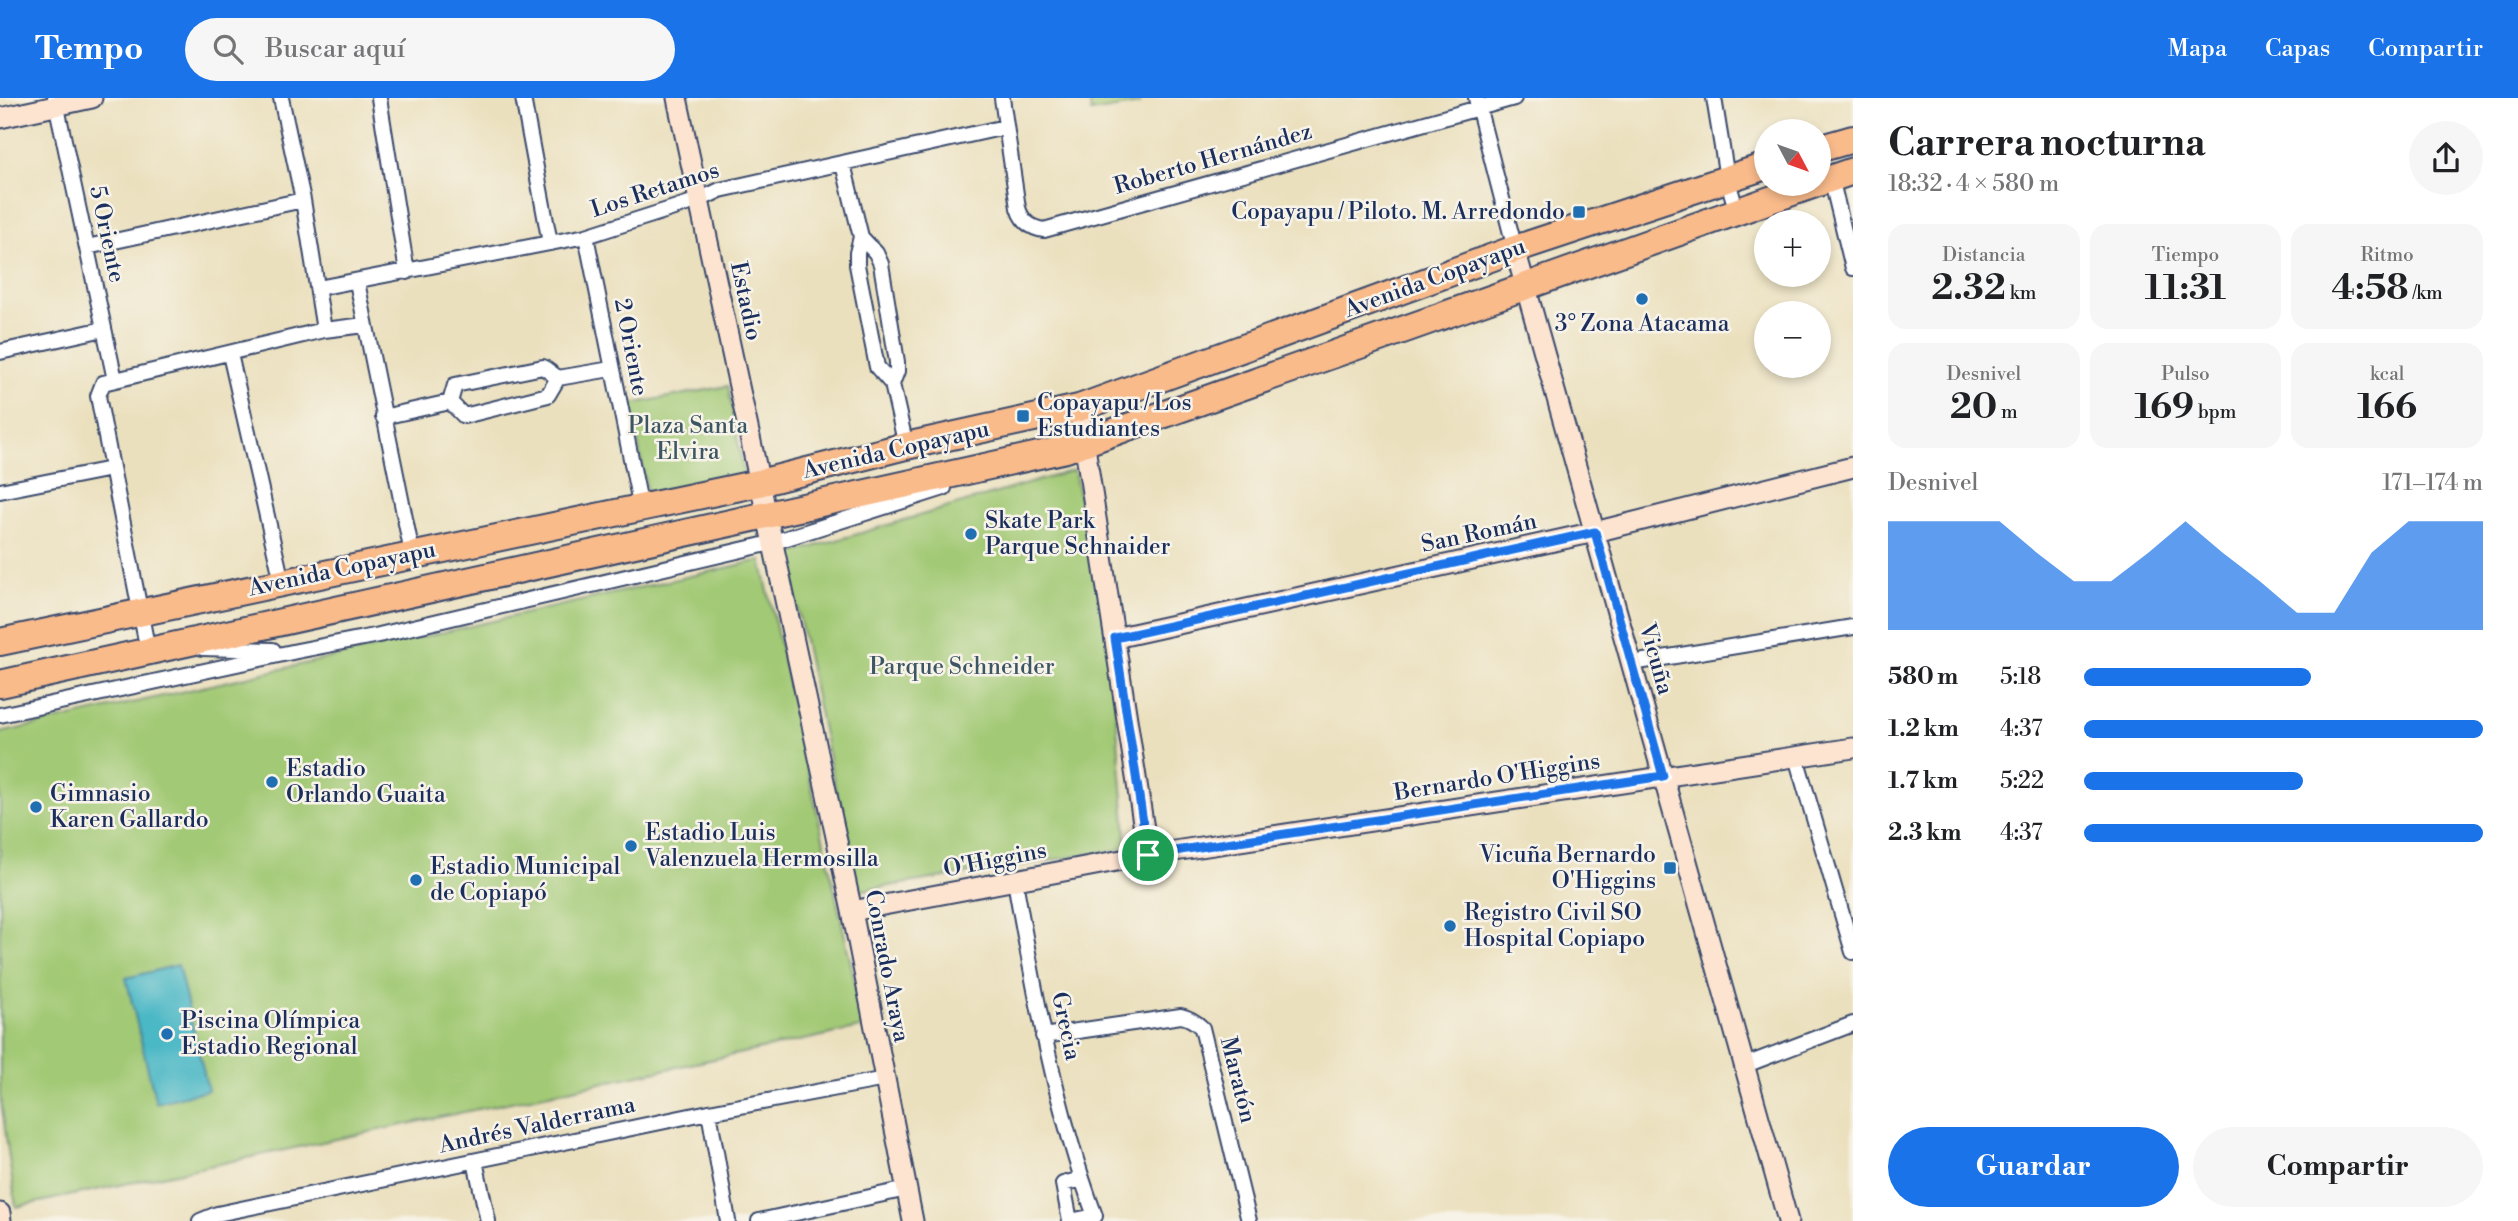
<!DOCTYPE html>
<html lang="es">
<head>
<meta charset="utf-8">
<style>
  body { margin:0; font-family:"Libre Bodoni",serif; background:#f6f6f6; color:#202124; height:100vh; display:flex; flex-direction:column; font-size:26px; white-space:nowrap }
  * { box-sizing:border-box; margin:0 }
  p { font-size:23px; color:#757577 }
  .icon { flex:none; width:38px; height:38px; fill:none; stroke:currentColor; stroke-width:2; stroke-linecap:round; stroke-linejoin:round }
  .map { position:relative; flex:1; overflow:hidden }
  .details { display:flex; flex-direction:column; background:#fff; width:665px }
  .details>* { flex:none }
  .needle { width:46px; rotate:131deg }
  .buttons { position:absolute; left:1754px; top:21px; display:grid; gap:14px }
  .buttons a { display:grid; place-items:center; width:77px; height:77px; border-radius:50%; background:#fff; box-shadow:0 4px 10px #0003; font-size:35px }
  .pin { position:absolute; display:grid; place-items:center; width:60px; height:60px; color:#fff; margin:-30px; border:4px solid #fff; border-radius:50%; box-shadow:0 2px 7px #0007 }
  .round { display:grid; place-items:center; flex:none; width:74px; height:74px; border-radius:37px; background:#f6f6f6 }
  .summary { display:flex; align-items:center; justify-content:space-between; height:119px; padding:0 35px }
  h1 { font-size:38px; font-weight:700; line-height:52px }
  .stats { display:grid; grid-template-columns:repeat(3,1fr); gap:10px; height:119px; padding:7px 35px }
  .stats div { display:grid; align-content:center; border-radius:18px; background:#f6f6f6; text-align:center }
  .stats b { font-size:35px; font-weight:700 }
  .stats small { font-size:19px; font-weight:400 }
  .stats p { font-size:19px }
  .chart { height:196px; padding:14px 35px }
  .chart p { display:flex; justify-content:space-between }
  .chart svg { width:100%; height:126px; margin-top:7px; fill:#1a73e8; opacity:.7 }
  .cta { display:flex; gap:14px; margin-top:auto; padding:14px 35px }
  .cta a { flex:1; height:80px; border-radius:42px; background:#1a73e8; color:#fff; font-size:28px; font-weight:700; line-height:80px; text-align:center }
  .cta a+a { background:#f6f6f6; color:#202124 }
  ul { padding:0 35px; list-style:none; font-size:23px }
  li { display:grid; grid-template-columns:112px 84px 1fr; align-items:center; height:52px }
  li i { height:18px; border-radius:9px; background:#1a73e8 }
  header { display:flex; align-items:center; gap:42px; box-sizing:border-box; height:98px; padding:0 35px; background:#1a73e8; color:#fff }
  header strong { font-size:33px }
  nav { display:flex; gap:38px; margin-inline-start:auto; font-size:24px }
  .search { width:490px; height:63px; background:#f6f6f6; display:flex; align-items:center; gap:18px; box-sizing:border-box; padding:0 24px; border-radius:38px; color:#757577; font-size:26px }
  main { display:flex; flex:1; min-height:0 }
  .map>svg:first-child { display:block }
  .green { fill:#a2c974; stroke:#5e7c69; stroke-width:2 }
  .water { fill:#4bb8c6; stroke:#337492; stroke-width:2 }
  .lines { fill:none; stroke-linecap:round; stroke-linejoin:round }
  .street-casing { stroke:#3a4a6c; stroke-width:18 }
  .secondary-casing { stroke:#3a4a6c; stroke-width:23 }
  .highway-casing { stroke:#3a4a6c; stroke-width:30 }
  .street { stroke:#fff; stroke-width:14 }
  .secondary { stroke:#fde4d1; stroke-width:19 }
  .highway { stroke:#fabb8b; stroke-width:26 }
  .route-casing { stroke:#fff; stroke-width:14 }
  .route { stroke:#1a73e8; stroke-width:9 }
  .poi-dot { fill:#1f6fb2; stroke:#f7f3e8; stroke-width:2.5 }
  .labels { text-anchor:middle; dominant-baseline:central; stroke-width:5; stroke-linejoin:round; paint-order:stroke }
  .street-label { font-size:23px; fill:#1b2f5e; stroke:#f7f3e8 }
  .poi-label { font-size:23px; fill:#1b2f5e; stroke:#f7f3e8; text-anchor:start }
  .park-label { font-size:23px; fill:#3d5664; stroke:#f7f3e8 }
</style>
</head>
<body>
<header>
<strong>Tempo</strong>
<div class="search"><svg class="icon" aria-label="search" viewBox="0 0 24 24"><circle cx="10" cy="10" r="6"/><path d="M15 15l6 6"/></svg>Buscar aquí</div>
<nav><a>Mapa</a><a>Capas</a><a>Compartir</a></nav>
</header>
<main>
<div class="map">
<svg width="1853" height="1123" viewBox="0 0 1853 1123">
  <rect width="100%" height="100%" fill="#f7f3e8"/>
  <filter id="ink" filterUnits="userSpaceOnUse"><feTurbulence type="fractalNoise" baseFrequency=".0143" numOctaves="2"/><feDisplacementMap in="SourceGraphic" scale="14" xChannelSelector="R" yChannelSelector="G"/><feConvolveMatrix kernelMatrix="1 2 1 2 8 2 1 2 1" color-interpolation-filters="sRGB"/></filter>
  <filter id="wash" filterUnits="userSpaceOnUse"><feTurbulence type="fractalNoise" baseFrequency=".00686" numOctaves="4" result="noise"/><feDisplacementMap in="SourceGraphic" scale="28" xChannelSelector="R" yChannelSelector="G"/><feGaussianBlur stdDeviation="1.57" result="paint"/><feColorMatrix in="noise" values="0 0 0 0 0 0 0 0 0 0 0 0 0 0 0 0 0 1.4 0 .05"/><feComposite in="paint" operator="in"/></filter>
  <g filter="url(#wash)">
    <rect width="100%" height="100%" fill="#ebe0be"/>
    <!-- green -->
    <path class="green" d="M1089,0h50l1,6 -49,8z
      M728,288l16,89 -97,18 -16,-89z
      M1074,372l37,184 16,194 -270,43 -71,-336z
      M761,462l104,467 -849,180 -16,-112v-362z"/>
    <!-- water -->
    <path class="water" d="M178,867l30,125 -52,13 -30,-125z"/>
  </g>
  <g filter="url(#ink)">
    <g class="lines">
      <!-- street casing -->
      <g class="street-casing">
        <path id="street" d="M55,0l60,282
          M281,0l22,102 21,130
          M379,0l28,174
          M523,0l27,145
          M1002,0l16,110c4,13 12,20 26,22l470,-132
          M1476,0l39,151
          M1714,0l13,80 10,34
          M843,66l18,73 -4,16v12l20,102 15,17
          M1831,80l22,90
          M586,138l55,272
          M861,139l15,16 5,11 16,98v9l-5,13 14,62
          M87,149l216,-47
          M357,184l55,271
          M318,190l268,-52 113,-36 21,-10 285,-63
          M0,254l104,-23
          M230,256l52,228
          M543,269l15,11 -10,17 -84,21 -14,-14 5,-17z
          M558,280l53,-9
          M383,319l67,-15
          M0,393l111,-22
          M202,550l71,2
          M148,553l-50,-255 5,-13 221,-53 41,-5
          M1632,565l221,-36
          M0,617l297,-64 82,-16 392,-92 173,-55
          M1796,659l57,195
          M1015,783c20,113 40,227 80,335l-25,5 -7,-37 18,-5
          M1043,938l138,-20c9,2 14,5 21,12l47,193
          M1743,968l110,-42
          M709,1014l19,109
          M475,1063l13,60
          M200,1123l17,-7 492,-102 176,-33
          M759,1123l148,-32"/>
      </g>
      <!-- secondary casing -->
      <g class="secondary-casing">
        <path id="secondary" d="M677,0l175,813 61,310
          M0,20l92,-20
          M1515,151l273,972
          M1079,310l69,447
          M1115,540l480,-106 258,-65
          M852,813l296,-56 705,-107
          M0,1115l1,8"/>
      </g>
      <!-- highway casing -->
      <g class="highway-casing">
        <path id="highway" d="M1818,51l35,-10
          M1818,85l35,-12
          M0,544l759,-159 147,-37 173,-38 436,-159 251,-83
          M0,586l1066,-235 749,-265"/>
      </g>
      <!-- street -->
      <use href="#street" class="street"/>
      <!-- secondary -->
      <use href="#secondary" class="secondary"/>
      <!-- highway -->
      <use href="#highway" class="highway"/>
    </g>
  </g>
  <g class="lines" filter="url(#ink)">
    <!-- route casing -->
    <g class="route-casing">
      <path id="route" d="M1595,434l68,244 -515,79 -33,-217z"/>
    </g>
    <!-- route -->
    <use href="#route" class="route"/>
  </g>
  <!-- markers -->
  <g class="poi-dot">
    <rect x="1572" y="107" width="14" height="14" rx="3.5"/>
    <circle cx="1642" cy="201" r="7"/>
    <rect x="1016" y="311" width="14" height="14" rx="3.5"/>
    <circle cx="971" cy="436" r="7"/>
    <circle cx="272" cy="684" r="7"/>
    <circle cx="36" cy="709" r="7"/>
    <circle cx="631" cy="748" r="7"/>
    <rect x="1663" y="763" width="14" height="14" rx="3.5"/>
    <circle cx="416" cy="782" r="7"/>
    <circle cx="1450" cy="828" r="7"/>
    <circle cx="167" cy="936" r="7"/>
  </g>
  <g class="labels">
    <!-- street labels -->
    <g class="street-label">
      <text transform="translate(1213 61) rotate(-16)">Roberto Hernández</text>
      <text transform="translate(655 92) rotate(-18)">Los Retamos</text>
      <text transform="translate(107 136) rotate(78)">5 Oriente</text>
      <text transform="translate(1435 180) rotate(-20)">Avenida Copayapu</text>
      <text transform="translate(746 203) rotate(78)">Estadio</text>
      <text transform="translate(631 249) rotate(79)">2 Oriente</text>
      <text transform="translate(896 352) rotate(-13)">Avenida Copayapu</text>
      <text transform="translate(1479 435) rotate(-12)">San Román</text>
      <text transform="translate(342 471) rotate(-12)">Avenida Copayapu</text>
      <text transform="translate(1656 561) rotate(74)">Vicuña</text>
      <text transform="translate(1497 679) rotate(-9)">Bernardo O'Higgins</text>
      <text transform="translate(995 762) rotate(-11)">O'Higgins</text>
      <text transform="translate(887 868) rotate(79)">Conrado Araya</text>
      <text transform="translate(1066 928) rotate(78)">Grecia</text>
      <text transform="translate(1238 982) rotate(76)">Maratón</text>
      <text transform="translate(537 1027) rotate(-12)">Andrés Valderrama</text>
    </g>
    <!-- poi labels -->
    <g class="poi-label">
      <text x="1565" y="114" text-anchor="end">Copayapu / Piloto. M. Arredondo</text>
      <text x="1642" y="226" text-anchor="middle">3° Zona Atacama</text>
      <text x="1037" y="305">Copayapu / Los<tspan x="1037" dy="26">Estudiantes</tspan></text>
      <text x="985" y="423">Skate Park<tspan x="985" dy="26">Parque Schnaider</tspan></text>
      <text x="286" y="671">Estadio<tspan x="286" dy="26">Orlando Guaita</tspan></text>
      <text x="50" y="696">Gimnasio<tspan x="50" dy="26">Karen Gallardo</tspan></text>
      <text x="645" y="735">Estadio Luis<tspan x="645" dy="26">Valenzuela Hermosilla</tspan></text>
      <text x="1656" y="757" text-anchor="end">Vicuña Bernardo<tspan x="1656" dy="26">O'Higgins</tspan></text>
      <text x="430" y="769">Estadio Municipal<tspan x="430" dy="26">de Copiapó</tspan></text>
      <text x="1464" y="815">Registro Civil SO<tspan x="1464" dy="26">Hospital Copiapo</tspan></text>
      <text x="181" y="923">Piscina Olímpica<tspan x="181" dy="26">Estadio Regional</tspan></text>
    </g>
    <!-- park labels -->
    <g class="park-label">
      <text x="688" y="328">Plaza Santa<tspan x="688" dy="26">Elvira</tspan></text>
      <text x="962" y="569">Parque Schneider</text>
    </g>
  </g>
</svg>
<div class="buttons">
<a><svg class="needle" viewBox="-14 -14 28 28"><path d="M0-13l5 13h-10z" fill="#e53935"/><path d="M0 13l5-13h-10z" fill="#757577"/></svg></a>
<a>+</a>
<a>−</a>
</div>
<div class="pin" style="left:1148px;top:757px;background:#1e9e55"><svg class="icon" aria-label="arrive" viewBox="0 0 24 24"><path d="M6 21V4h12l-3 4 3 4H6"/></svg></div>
</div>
<section class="details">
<div class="summary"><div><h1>Carrera nocturna</h1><p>18:32 · 4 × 580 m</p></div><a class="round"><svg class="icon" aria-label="share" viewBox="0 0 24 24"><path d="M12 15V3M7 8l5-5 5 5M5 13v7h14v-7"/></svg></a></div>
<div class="stats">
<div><p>Distancia</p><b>2.32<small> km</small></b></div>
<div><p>Tiempo</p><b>11:31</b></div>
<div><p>Ritmo</p><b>4:58<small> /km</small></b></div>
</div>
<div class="stats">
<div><p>Desnivel</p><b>20<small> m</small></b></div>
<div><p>Pulso</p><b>169<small> bpm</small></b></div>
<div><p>kcal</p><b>166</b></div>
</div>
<div class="chart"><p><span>Desnivel</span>171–174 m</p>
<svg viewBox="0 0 160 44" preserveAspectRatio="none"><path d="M0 44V6L10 6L20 6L30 6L40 17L50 27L60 27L70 17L80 6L90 17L100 27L110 38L120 38L130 17L140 6L150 6L160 6V44z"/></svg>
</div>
<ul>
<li><b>580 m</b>5:18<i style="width:57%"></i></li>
<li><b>1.2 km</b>4:37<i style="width:100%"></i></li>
<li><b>1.7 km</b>5:22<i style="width:55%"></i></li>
<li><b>2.3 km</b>4:37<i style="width:100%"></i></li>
</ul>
<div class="cta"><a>Guardar</a><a>Compartir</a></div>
</section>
</main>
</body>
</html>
